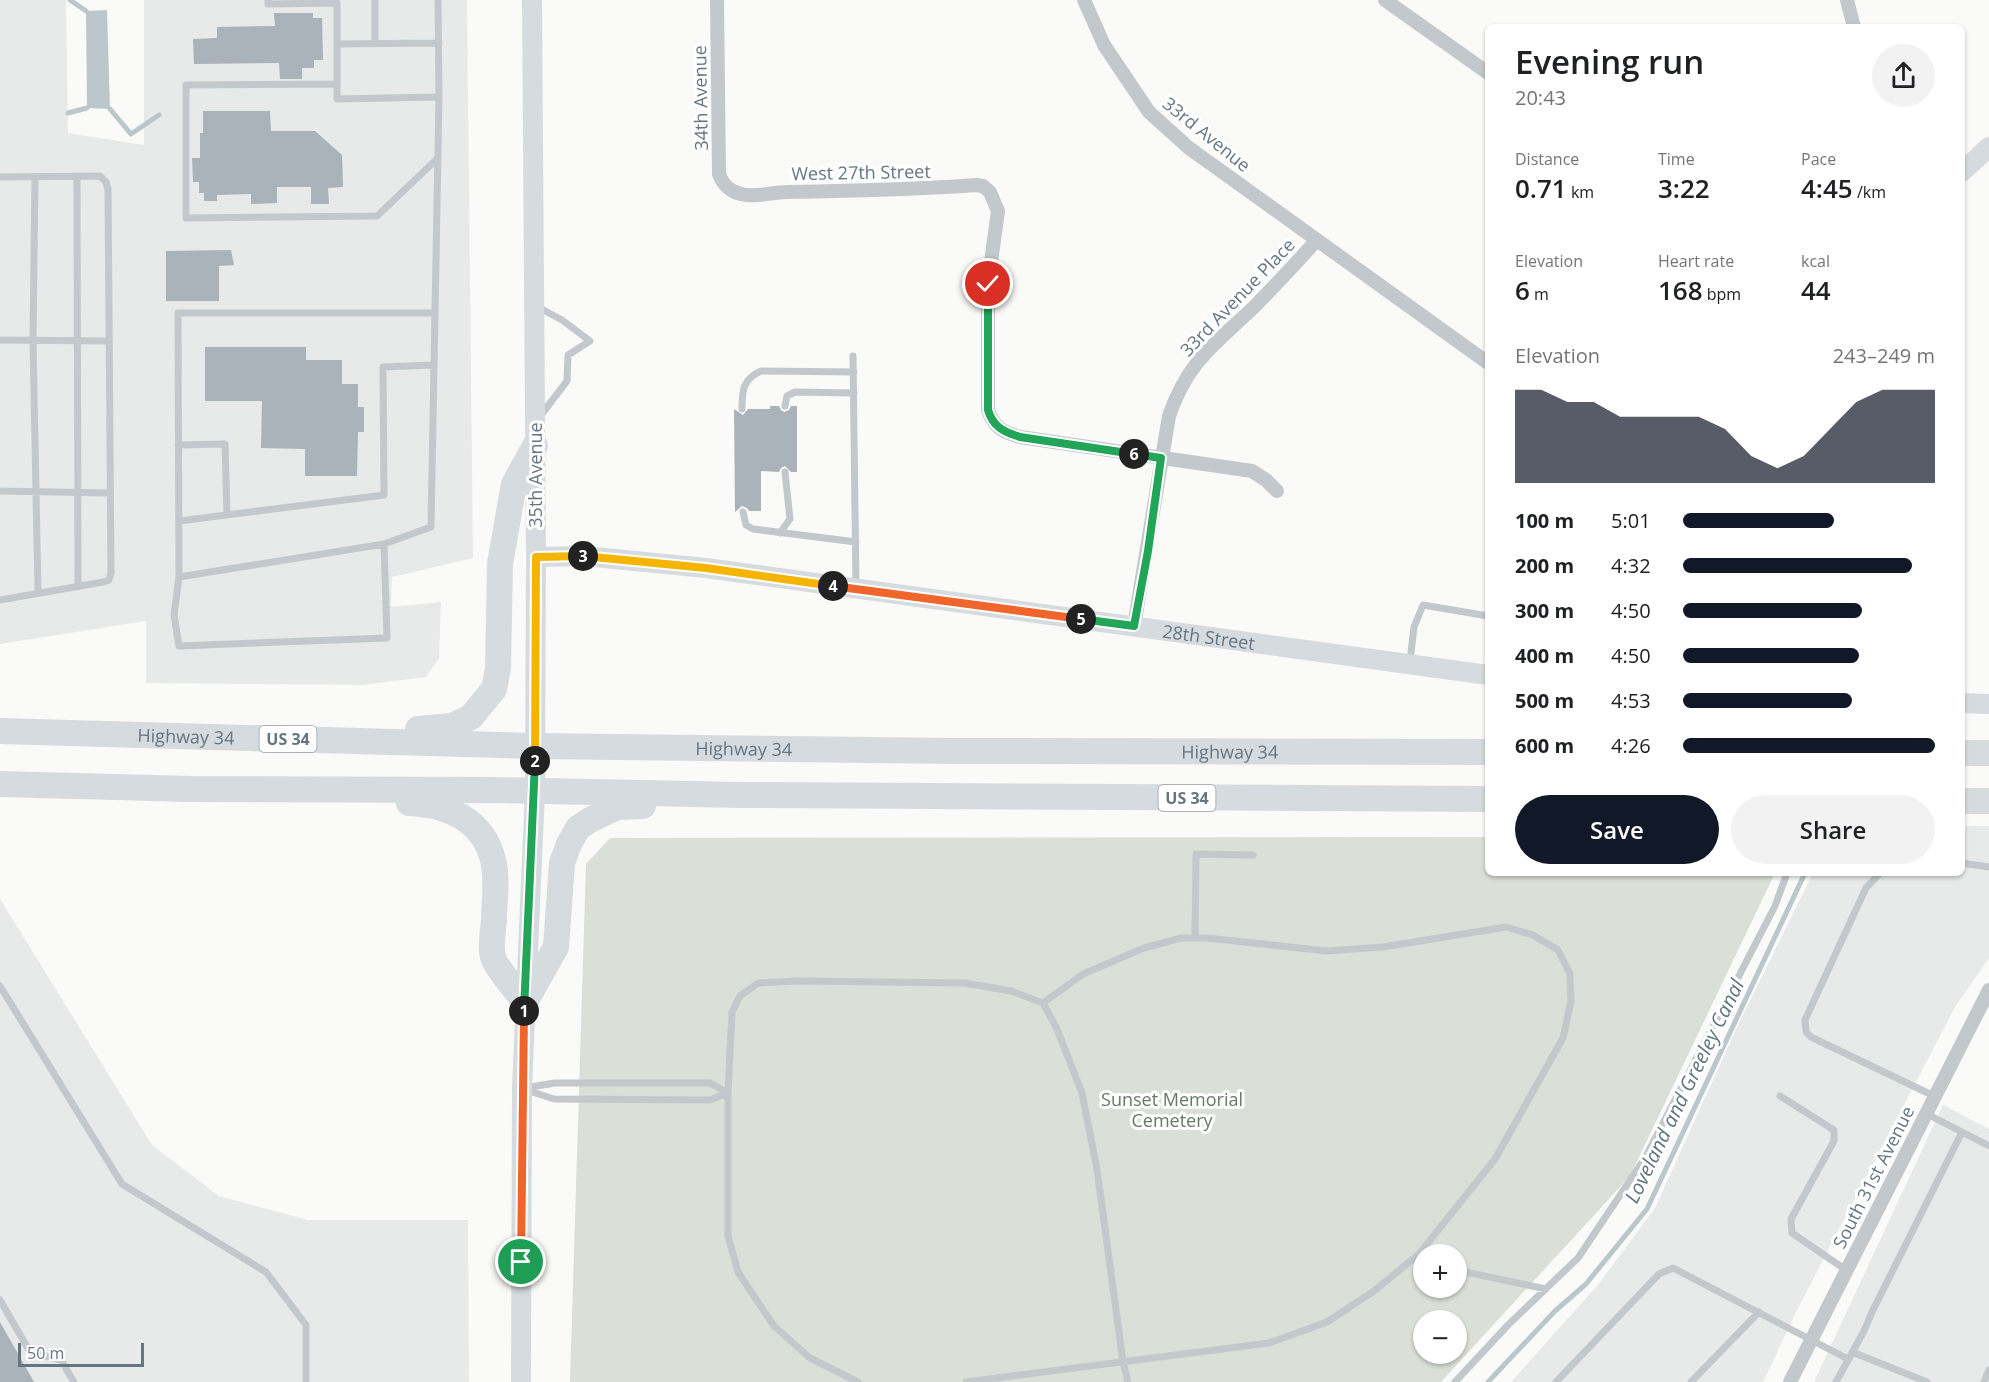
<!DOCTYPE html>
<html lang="en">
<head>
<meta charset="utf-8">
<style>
  body { margin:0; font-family:"Open Sans",sans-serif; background:#f2f2f2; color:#202124; height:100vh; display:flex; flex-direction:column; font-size:22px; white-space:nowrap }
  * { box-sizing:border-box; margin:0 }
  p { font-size:20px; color:#757577 }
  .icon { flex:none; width:33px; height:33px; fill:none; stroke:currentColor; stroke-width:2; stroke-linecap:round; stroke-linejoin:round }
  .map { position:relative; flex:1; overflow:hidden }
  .drawer { position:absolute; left:1485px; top:24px; width:480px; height:852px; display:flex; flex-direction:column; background:#fff; border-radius:9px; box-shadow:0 2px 4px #0004 }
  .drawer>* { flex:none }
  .controls { position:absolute; left:1413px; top:1244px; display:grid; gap:12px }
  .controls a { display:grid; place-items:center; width:54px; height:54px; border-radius:50%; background:#fff; box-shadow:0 2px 4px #0004; font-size:30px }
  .scale { position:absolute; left:18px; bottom:15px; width:126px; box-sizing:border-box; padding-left:6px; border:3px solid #657683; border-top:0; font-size:16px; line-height:21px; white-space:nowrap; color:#657683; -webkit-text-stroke:4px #fff; paint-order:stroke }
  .pin { position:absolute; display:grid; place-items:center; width:51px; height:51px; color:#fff; margin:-26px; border:3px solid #fff; border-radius:50%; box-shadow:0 2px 6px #0007 }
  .km { position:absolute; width:30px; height:30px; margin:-15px; border-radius:50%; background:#222; color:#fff; font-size:16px; line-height:30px; text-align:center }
  .round { display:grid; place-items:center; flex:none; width:63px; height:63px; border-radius:32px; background:#f2f2f2 }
  .head { display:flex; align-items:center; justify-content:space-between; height:102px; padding:0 30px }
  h1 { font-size:33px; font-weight:600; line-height:45px }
  .stats { display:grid; grid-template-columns:repeat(3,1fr); gap:9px; height:102px; padding:6px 30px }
  .stats div { display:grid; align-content:center }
  .stats b { font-size:26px; font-weight:600 }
  .stats small { font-size:16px; font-weight:400 }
  .stats p { font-size:16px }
  .chart { height:168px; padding:12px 30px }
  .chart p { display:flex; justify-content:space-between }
  .chart svg { width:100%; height:108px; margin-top:6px; fill:#111827; opacity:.7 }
  .button { display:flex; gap:12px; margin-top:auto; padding:12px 30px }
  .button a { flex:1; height:69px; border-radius:36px; background:#111827; color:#fff; font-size:24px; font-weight:600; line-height:69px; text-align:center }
  .button a+a { background:#f2f2f2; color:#202124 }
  ul { padding:0 30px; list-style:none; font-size:20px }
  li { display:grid; grid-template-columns:96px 72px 1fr; align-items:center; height:45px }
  li i { height:15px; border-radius:8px; background:#111827 }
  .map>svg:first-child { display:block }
  .built { fill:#e8e9e9 }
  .green { fill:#dadfd7; fill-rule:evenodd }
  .water { fill:#bbc7cb }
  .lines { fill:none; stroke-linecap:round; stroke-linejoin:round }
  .stream { stroke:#bbc7cb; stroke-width:5 }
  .building { fill:#aab3b9 }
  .lane { stroke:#c3c8cc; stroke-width:7 }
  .street { stroke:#c3c8cc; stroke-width:14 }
  .secondary { stroke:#d6dbdf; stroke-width:20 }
  .highway { stroke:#d6dbdf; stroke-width:26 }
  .split-1-casing { stroke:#fff; stroke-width:12 }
  .split-2-casing { stroke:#fff; stroke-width:12 }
  .split-3-casing { stroke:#fff; stroke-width:12 }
  .split-4-casing { stroke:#fff; stroke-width:12 }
  .split-5-casing { stroke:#fff; stroke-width:12 }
  .split-6-casing { stroke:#fff; stroke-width:12 }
  .split-7-casing { stroke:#fff; stroke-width:12 }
  .split-1 { stroke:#f0652b; stroke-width:8 }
  .split-2 { stroke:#22a559; stroke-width:8 }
  .split-3 { stroke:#f5b400; stroke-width:8 }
  .split-4 { stroke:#f5b400; stroke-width:8 }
  .split-5 { stroke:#f0652b; stroke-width:8 }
  .split-6 { stroke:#22a559; stroke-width:8 }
  .split-7 { stroke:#22a559; stroke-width:8 }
  .labels { text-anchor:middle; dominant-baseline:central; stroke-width:6; stroke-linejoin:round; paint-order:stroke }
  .shield { fill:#fff; stroke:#939fa8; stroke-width:1.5 }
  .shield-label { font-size:16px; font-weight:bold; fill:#657683 }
  .street-label { font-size:18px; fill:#657683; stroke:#fff }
  .park-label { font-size:18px; fill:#687a64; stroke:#fff }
  .water-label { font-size:20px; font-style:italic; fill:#60757c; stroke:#fff }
</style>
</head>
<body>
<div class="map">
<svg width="1989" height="1382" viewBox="0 0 1989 1382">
  <rect width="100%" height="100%" fill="#fafaf8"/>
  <!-- built -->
  <path class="built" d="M0,0h66l2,133 76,12v-145h323l6,558 -81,19 -1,30 50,-5 -2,56 -13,19 -63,8 -217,-2v-62l-146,23z
    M1962,826h27v132l-34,49 -159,305 -33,70h-252l86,-96 58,-78 84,-185 74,-150h149z
    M0,899l152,246 67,51 89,24h160l1,162h-469z
    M1943,1105l46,24v253h-175z"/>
  <!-- green -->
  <path class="green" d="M1488,837v36h287l-145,303 -189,206h-871l16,-518 24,-26zM1424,1254h32v33h-32zM1424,1320h32v33h-32z"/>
  <!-- water -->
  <path class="water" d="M107,10l3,99 -23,-1 -1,-97z"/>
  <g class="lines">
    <!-- stream -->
    <path class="stream" d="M70,0l16,11
      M110,109l21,25 28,-19
      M68,113l19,-5
      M1488,1382l67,-71 31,-27 61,-75 158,-336"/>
  </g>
  <!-- building -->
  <path class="building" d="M274,13h39v5h9l1,42h-9v8h-12v11h-22l-1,-16 -85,1 -1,-25 24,-1v-11l58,-1z
    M203,111h67l1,20h44l27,24 1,32 -15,1 1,16h-18v-17h-34v16l-26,1v-10l-34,1v6h-13v-8h-5v-11h-6l-1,-24h8v-25h3z
    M231,250l3,15 -15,1v35h-53v-50z
    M205,347h101v13h36v24h16v23h6v25h-6l-1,44h-52v-27l-44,-1 1,-47h-57z
    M770,406h9l2,4 3,2 5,-2 2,-4h6v66h-6l-6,-6 -4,2 -2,4 -18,-1v40h-12l-2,-3 -5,-2 -7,6 -1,-103 9,6 5,-6h22z
    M0,1322l34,60h-34z"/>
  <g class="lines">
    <!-- lane -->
    <path class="lane" d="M268,0v4l69,-1v96l102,-2
      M375,0v44
      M337,44l102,-1
      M337,84l-151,1v133l191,-2 61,-58
      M77,176l1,411
      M0,177l100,-1 6,6 2,7 3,384 -2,7 -6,2 -103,18
      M35,177l-2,163 5,253
      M536,306l26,14 28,21 -22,14 -1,26 -26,34
      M0,340l109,1
      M853,356l3,230
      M785,406l2,-10 8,-4 59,1
      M742,409c0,-19 1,-30 19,-38l93,1
      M178,445l47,-1 2,71
      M0,491l110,2
      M743,512l3,13 7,4 103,13
      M179,521l205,-26 -1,-128 50,-2
      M780,533l10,-14 -5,-47
      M384,544l3,94 -208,8 -5,-31 5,-38 -1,-264h257
      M179,577l205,-33 47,-17 8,-430 -1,-97
      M1410,661l4,-34 9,-22 65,11
      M1962,863l27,4
      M1880,873l-14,15 -61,132 1,12 5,5 123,59
      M1195,938l1,-84 57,1
      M0,986l122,198 144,88 40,53v57
      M524,1088l31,-5h155l18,10
      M523,1089l31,10 156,1 18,-7
      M1780,1096l54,34v11l-43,78 1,14 54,37
      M1925,1113l64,33
      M1456,1270l90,19
      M0,1300l30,52 31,8 13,22
      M1852,1352l75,30
      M858,1382l-48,-24 -36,-32 -36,-54 -10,-36v-143l4,-81 8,-16 18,-13 40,-2 166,2 47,8 32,12 14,26 25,64 15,76 26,193 5,20
      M966,1382l303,-39 58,-21 47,-31 45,-37 76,-95 68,-121 8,-37 -1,-27 -12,-24 -25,-15 -27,-8 -123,20 -56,4 -121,-13h-25l-37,10 -61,26 -40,29
      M1455,1382l53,-57 70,-67 67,-100 130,-252 12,-33
      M1556,1382l103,-108 14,-6 175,91
      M1691,1382l68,-70
      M1836,1382l28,-51 8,-19 90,-180
      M1984,1382l5,-12"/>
    <!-- street -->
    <path class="street" d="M717,0l2,174c4,11 10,17 22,20 15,4 31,-2 46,-2 64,-1 125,-2 189,-7l7,1 7,6 8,19 -10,73v126c6,18 15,22 32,27l232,34 14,9 11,11
      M1084,0l20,45 45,67 40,36 299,215
      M1385,0l103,73
      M1847,0l7,27
      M1134,626l35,-210c19,-55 44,-70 84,-108 22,-22 43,-45 64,-68
      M1790,1382l199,-392"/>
    <!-- secondary -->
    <g class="secondary">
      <path d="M1962,172l27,-25"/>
      <path id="s1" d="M536,557l48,-1 122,12 782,107"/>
      <path d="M1962,703l27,1"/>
      <path d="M521,1382l1,-294 13,-297 1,-234 -4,-557"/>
    </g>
    <!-- highway -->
    <g class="highway">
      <path d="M418,729l34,-3 19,-9 23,-28 4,-20 2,-105 14,-80 21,-38"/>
      <path id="s2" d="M0,731l535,15 421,5 532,1"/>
      <path d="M1962,753h27"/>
      <path d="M0,784l191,5 302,1 248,5 747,4"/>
      <path d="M1962,801h27"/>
      <path d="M409,803c39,2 74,16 84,57 5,19 1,41 1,60 -1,12 -4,26 -1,37 2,9 25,36 32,45l31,-55 6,-84 7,-19 9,-16 12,-8 27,-13 26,-1"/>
    </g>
  </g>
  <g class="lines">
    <!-- split-1 casing -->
    <g class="split-1-casing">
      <path id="split-1" d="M521,1262l3,-251"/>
    </g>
    <!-- split-2 casing -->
    <g class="split-2-casing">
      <path id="split-2" d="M524,1011l11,-250"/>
    </g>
    <!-- split-3 casing -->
    <g class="split-3-casing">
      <path id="split-3" d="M535,761l1,-204 47,-1"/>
    </g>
    <!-- split-4 casing -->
    <g class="split-4-casing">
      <path id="split-4" d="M583,556l123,12 127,18"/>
    </g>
    <!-- split-5 casing -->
    <g class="split-5-casing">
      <path id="split-5" d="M833,586l248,33"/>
    </g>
    <!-- split-6 casing -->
    <g class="split-6-casing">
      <path id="split-6" d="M1081,619l53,7 14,-75 13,-93 -27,-4"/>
    </g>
    <!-- split-7 casing -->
    <g class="split-7-casing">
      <path id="split-7" d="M988,284v126c5,17 16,22 32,27l114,17"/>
    </g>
    <!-- split-1 -->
    <use href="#split-1" class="split-1"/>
    <!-- split-2 -->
    <use href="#split-2" class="split-2"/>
    <!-- split-3 -->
    <use href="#split-3" class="split-3"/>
    <!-- split-4 -->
    <use href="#split-4" class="split-4"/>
    <!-- split-5 -->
    <use href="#split-5" class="split-5"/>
    <!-- split-6 -->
    <use href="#split-6" class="split-6"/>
    <!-- split-7 -->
    <use href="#split-7" class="split-7"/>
  </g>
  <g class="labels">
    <!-- shield labels -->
    <g class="shield">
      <rect x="259.5" y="726" width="57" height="26" rx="4.5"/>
      <rect x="1158.5" y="785" width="57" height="26" rx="4.5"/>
    </g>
    <g class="shield-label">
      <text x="288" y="739">US 34</text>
      <text x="1187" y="798">US 34</text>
    </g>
    <!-- street labels -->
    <g class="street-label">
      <text transform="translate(700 98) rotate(-91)">34th Avenue</text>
      <text transform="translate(1207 134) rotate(39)">33rd Avenue</text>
      <text transform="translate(861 172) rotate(-1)">West 27th Street</text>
      <text transform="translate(1237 297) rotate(-46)">33rd Avenue Place</text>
      <text transform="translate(535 475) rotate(-90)">35th Avenue</text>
      <text stroke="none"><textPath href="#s1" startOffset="678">28th Street</textPath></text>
      <text stroke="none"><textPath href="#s2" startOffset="186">Highway 34</textPath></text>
      <text stroke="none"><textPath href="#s2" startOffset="744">Highway 34</textPath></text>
      <text stroke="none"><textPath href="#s2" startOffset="1230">Highway 34</textPath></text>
      <text transform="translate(1873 1177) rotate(-63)">South 31st Avenue</text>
    </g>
    <!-- park labels -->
    <g class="park-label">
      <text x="1172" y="1099">Sunset Memorial<tspan x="1172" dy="21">Cemetery</tspan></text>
    </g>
    <!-- water labels -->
    <g class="water-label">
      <text transform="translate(1684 1091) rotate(-64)">Loveland and Greeley Canal</text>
    </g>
  </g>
</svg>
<div class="controls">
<a>+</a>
<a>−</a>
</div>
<div class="scale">50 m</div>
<div class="pin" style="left:521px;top:1262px;background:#1e9e55"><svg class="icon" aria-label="arrive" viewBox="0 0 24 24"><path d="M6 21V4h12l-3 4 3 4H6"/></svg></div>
<div class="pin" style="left:988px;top:284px;background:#d93025"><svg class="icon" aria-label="check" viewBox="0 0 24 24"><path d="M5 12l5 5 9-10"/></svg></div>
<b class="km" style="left:524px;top:1011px">1</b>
<b class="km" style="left:535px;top:761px">2</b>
<b class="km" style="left:583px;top:556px">3</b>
<b class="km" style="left:833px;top:586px">4</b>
<b class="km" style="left:1081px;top:619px">5</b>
<b class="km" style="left:1134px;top:454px">6</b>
<section class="drawer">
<div class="head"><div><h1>Evening run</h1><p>20:43</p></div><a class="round"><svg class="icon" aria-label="share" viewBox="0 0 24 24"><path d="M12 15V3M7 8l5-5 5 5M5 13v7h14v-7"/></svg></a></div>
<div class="stats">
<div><p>Distance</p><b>0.71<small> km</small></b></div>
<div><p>Time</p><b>3:22</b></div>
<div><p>Pace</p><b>4:45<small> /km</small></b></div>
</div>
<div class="stats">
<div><p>Elevation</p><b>6<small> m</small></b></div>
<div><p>Heart rate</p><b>168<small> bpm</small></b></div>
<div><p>kcal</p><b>44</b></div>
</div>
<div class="chart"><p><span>Elevation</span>243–249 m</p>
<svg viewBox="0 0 160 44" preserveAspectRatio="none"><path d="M0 44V6L10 6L20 11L30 11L40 17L50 17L60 17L70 17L80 22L90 33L100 38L110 33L120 22L130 11L140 6L150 6L160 6V44z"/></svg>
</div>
<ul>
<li><b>100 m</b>5:01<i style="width:60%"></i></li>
<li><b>200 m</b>4:32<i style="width:91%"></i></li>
<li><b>300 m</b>4:50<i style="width:71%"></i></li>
<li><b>400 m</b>4:50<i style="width:70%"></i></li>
<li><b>500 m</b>4:53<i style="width:67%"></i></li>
<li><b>600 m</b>4:26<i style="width:100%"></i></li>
</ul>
<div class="button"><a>Save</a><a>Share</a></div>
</section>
</div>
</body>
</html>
